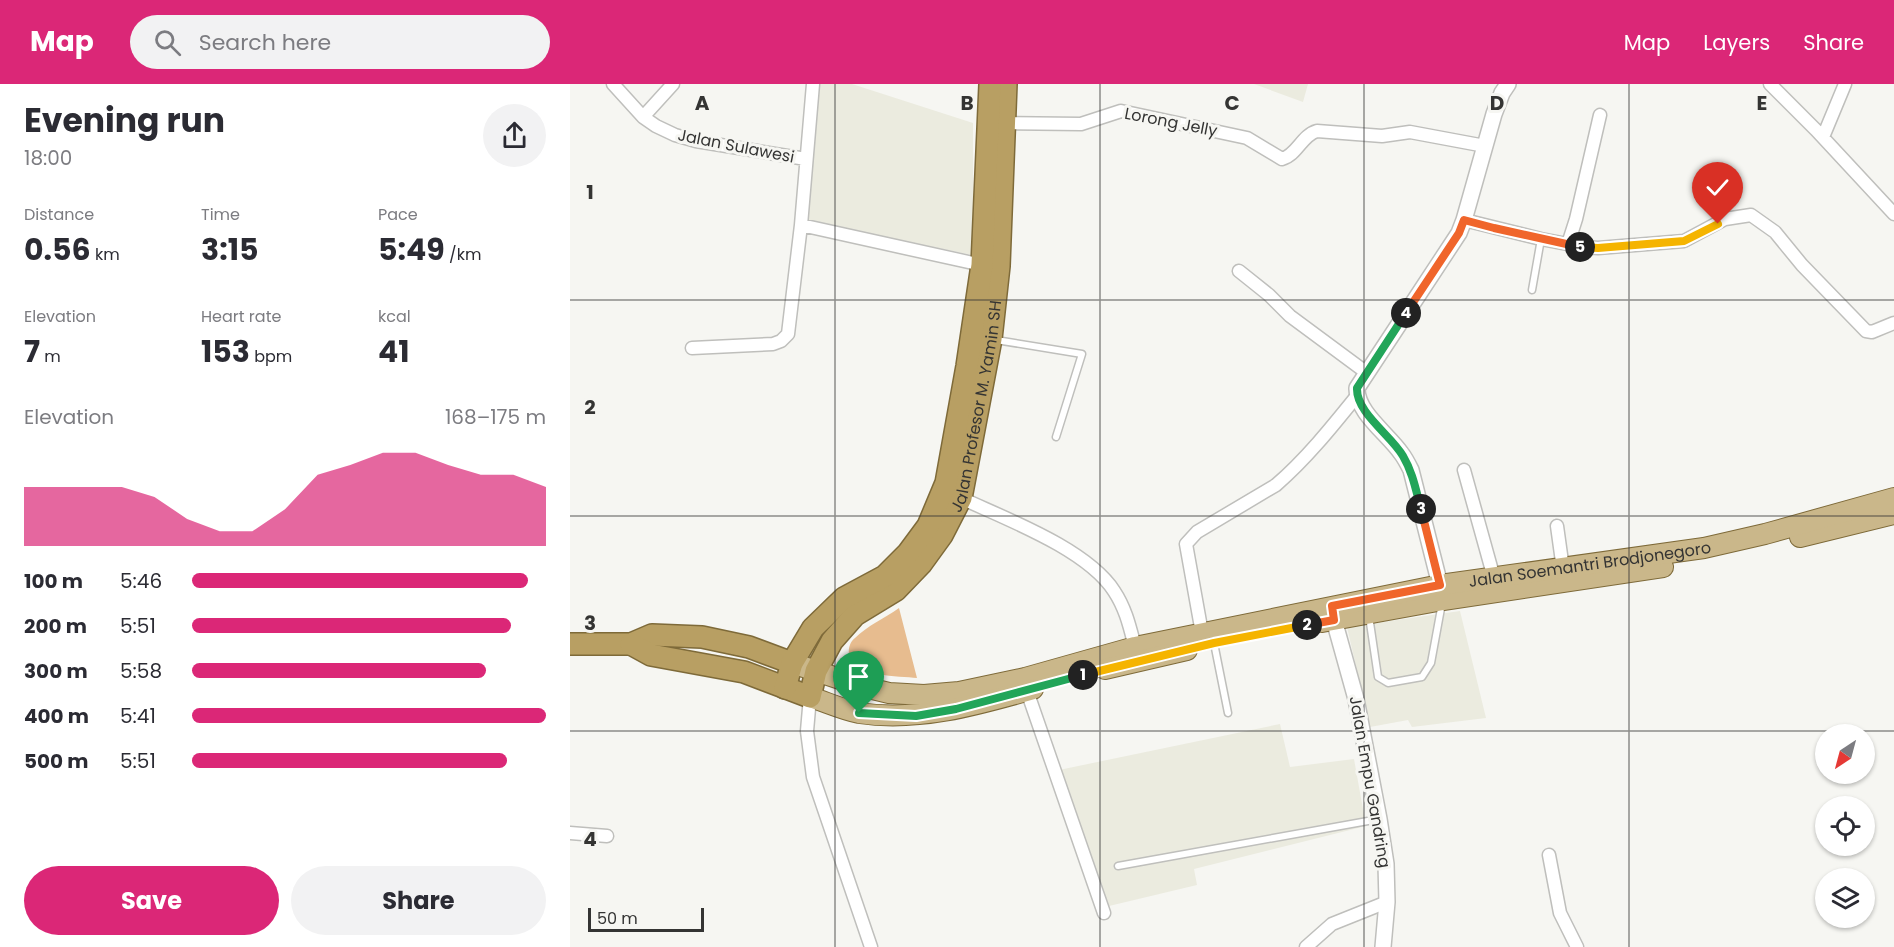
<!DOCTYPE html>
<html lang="en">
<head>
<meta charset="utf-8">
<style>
  body { margin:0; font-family:Poppins,sans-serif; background:#f2f2f3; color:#2b2b33; height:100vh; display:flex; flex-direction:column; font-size:22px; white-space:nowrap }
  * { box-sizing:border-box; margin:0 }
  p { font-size:20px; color:#7c7c81 }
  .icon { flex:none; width:33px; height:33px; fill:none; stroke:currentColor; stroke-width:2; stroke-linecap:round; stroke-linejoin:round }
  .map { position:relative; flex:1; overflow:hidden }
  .sheet { display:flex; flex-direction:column; background:#fff; width:570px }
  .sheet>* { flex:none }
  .needle { width:39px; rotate:216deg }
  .controls { position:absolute; left:1245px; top:640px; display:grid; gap:12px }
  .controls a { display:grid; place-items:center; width:60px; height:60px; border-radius:50%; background:#fff; box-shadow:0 2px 4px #0004; font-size:30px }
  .scale { position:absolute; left:18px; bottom:15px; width:116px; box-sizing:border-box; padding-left:6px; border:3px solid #343433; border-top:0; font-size:16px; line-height:21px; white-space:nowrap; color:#343433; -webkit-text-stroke:4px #f6f6f2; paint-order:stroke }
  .pin { position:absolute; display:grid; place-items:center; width:51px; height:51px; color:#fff; margin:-62px -26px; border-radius:50% 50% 50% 0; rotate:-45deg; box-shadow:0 0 6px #0007 }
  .pin .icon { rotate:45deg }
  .km { position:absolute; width:30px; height:30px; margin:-15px; border-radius:50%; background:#222; color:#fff; font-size:16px; line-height:30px; text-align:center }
  .round { display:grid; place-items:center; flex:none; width:63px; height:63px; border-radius:32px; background:#f2f2f3 }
  .overview { display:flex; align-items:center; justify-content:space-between; height:102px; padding:0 24px }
  h1 { font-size:33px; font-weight:700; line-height:45px }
  .metrics { display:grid; grid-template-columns:repeat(3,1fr); gap:9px; height:102px; padding:6px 24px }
  .metrics div { display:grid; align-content:center }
  .metrics b { font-size:30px; font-weight:700 }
  .metrics small { font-size:16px; font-weight:400 }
  .metrics p { font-size:16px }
  .chart { height:168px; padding:12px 24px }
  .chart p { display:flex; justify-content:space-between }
  .chart svg { width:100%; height:108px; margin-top:6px; fill:#db2777; opacity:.7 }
  .primary-button { display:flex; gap:12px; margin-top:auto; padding:12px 24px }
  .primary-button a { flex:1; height:69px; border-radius:36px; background:#db2777; color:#fff; font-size:24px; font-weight:700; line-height:69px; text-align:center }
  .primary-button a+a { background:#f2f2f3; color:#2b2b33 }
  ul { padding:0 24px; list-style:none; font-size:20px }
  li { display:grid; grid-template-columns:96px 72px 1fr; align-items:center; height:45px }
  li i { height:15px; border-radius:8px; background:#db2777 }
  header { display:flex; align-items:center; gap:36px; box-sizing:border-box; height:84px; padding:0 30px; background:#db2777; color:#fff }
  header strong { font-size:28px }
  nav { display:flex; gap:33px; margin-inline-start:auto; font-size:21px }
  .search { width:420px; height:54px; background:#f2f2f3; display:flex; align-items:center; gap:15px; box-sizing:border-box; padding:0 21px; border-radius:33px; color:#7c7c81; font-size:22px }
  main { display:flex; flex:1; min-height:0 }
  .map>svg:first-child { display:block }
  .built { fill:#ebebdf }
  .green { fill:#e7bc8f }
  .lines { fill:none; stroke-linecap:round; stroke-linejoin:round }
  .service-casing { stroke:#bfbfbc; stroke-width:9 }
  .minor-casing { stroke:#bfbfbc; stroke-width:15 }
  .tertiary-casing { stroke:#bfbfbc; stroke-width:18 }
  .primary-casing { stroke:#7e6a39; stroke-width:22 }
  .trunk-casing { stroke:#7e6a39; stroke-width:24 }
  .service { stroke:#fff; stroke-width:6 }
  .minor { stroke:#fff; stroke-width:12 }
  .tertiary { stroke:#fff; stroke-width:15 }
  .primary { stroke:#cab78a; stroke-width:20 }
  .trunk { stroke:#b89f63; stroke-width:21 }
  .split-1-casing { stroke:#fff; stroke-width:12 }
  .split-2-casing { stroke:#fff; stroke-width:12 }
  .split-3-casing { stroke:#fff; stroke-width:12 }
  .split-4-casing { stroke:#fff; stroke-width:12 }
  .split-5-casing { stroke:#fff; stroke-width:12 }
  .split-6-casing { stroke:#fff; stroke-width:12 }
  .split-1 { stroke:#22a559; stroke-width:8 }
  .split-2 { stroke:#f5b400; stroke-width:8 }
  .split-3 { stroke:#f0652b; stroke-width:8 }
  .split-4 { stroke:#22a559; stroke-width:8 }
  .split-5 { stroke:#f0652b; stroke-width:8 }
  .split-6 { stroke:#f5b400; stroke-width:8 }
  .grid { fill:none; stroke:#343433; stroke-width:1.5; stroke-opacity:0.55 }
  .labels { text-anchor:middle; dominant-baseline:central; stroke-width:6; stroke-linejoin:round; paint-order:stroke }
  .street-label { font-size:16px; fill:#343433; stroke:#f6f6f2 }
  .grid-label { font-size:20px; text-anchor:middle; font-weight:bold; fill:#343433; stroke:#f6f6f2; stroke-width:6; stroke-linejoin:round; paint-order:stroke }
</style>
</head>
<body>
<header>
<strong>Map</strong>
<div class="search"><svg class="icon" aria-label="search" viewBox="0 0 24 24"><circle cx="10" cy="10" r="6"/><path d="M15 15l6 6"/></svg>Search here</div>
<nav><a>Map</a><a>Layers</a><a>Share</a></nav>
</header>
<main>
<section class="sheet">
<div class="overview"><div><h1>Evening run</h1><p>18:00</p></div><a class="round"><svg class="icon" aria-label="share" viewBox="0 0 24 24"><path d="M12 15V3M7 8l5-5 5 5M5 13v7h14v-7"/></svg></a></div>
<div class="metrics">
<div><p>Distance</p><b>0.56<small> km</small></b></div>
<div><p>Time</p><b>3:15</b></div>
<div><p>Pace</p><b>5:49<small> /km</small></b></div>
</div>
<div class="metrics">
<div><p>Elevation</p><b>7<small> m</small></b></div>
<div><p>Heart rate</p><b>153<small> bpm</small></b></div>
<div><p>kcal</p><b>41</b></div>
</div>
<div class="chart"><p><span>Elevation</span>168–175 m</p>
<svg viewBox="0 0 160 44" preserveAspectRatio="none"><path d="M0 44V20L10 20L20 20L30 20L40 24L50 33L60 38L70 38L80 29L90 15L100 11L110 6L120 6L130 11L140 15L150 15L160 20V44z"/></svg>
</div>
<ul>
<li><b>100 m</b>5:46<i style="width:95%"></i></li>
<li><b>200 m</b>5:51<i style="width:90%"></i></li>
<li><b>300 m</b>5:58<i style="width:83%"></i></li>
<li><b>400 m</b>5:41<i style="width:100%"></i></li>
<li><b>500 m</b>5:51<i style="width:89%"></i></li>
</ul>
<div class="primary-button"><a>Save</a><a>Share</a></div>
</section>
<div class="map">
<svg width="1324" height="863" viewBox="0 0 1324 863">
  <rect width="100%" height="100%" fill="#f6f6f2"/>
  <!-- built -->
  <path class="built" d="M250,0h32l121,39v132l-166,-33z
    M684,0h54l-5,18z
    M890,527l26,107 -74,9 -4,-7 -38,7 -23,-100z
    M710,640l10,43 64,-8 12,67 -172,43 3,16 -88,21 -50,-136z"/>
  <!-- green -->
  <path class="green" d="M329,524l18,70c-18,-2 -63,-1 -68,-23 -1,-7 1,-13 6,-17 12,-12 30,-20 44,-30z"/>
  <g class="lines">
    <!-- service casing -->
    <g class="service-casing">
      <path id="service" d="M962,206l9,-51
        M426,256l86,14 -26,83
        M799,532l9,61 10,6 34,-6 9,-14 11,-60
        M644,559l14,70
        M548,782l261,-47"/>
    </g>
    <!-- minor casing -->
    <g class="minor-casing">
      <path id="minor" d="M43,0l30,33 13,9 19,9 21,6 110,18
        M1200,0l46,46 78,84
        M73,33l30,-33
        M434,39l77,1 40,-13 126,27 35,21c15,-4 20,-24 35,-28l65,5 28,-4 75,14
        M1253,53l22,-53
        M894,136l77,19 42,8 15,1 86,-7 41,-22 26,-4 24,17 27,33 64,66 6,1 22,-9
        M231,141l181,40
        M998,160l8,-25 24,-104
        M669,187l30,24 21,21 77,57
        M122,264l81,-4 8,-3 7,-7 13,-109 12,-141
        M894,386l30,108
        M391,414c45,21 126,51 153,93 12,18 16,37 21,56
        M987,442l6,43
        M632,549l-16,-89 11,-12 79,-47c30,-26 55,-57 80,-88
        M457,607l77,222
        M240,613l-3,34 6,46 58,170
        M0,749l37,3
        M979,771l11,58 17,34
        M736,863l26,-23 55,-22"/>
    </g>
    <!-- tertiary casing -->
    <g class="tertiary-casing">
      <path id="tertiary" d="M870,501l-29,-115c-3,-6 -6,-12 -10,-17 -13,-19 -45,-41 -44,-65l102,-155 5,-13 30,-106 8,-21 6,-9
        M764,536l22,79 23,120 7,45 1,38 -4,45"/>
    </g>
    <!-- primary casing -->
    <g class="primary-casing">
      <g id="primary">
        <path d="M1230,453l94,-23"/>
        <path d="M752,538l121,-22 220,-33"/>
        <path id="s1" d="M222,579l72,24 25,6 35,2 35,-3 66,-14 110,-31 305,-62 264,-37 61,-14 129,-36"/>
        <path d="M535,585l82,-19"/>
        <path d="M240,613c16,5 33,13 49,16 59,9 118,-8 174,-24"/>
      </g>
    </g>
    <!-- trunk casing -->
    <g class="trunk-casing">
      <g id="trunk">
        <path d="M0,560h61l21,-9 50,2 47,10 43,16"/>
        <path id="s2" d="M61,560l20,11 93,17 66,25 6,-26 16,-30 23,-26 41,-25 25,-26 21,-29 19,-37 30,-159 8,-73 7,-182"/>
        <path d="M215,604l7,-25 21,-35 31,-30 41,-22 23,-23 20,-27 18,-43 21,-117 15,-101 8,-181"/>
      </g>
    </g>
    <!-- service -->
    <use href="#service" class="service"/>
    <!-- minor -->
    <use href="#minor" class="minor"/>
    <!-- tertiary -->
    <use href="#tertiary" class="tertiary"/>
    <!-- primary -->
    <use href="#primary" class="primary"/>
    <!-- trunk -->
    <use href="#trunk" class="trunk"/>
  </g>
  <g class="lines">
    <!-- split-1 casing -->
    <g class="split-1-casing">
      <path id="split-1" d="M289,629l57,3 40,-7 127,-34"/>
    </g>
    <!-- split-2 casing -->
    <g class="split-2-casing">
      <path id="split-2" d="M513,591l131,-32 93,-18"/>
    </g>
    <!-- split-3 casing -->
    <g class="split-3-casing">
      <path id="split-3" d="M737,541l27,-5 -2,-14 108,-21 -19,-76"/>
    </g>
    <!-- split-4 casing -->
    <g class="split-4-casing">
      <path id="split-4" d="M836,229l-49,75c-1,25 34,47 46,68 10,17 13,35 18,53"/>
    </g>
    <!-- split-5 casing -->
    <g class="split-5-casing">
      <path id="split-5" d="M836,229l53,-80 5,-13 30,8 86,19"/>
    </g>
    <!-- split-6 casing -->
    <g class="split-6-casing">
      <path id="split-6" d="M1010,163l18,1 86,-7 34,-17"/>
    </g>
    <!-- split-1 -->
    <use href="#split-1" class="split-1"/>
    <!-- split-2 -->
    <use href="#split-2" class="split-2"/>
    <!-- split-3 -->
    <use href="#split-3" class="split-3"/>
    <!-- split-4 -->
    <use href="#split-4" class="split-4"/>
    <!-- split-5 -->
    <use href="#split-5" class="split-5"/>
    <!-- split-6 -->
    <use href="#split-6" class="split-6"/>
  </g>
  <!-- grid -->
  <path class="grid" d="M265,0v863M530,0v863M794,0v863M1059,0v863M0,216h1324M0,432h1324M0,647h1324"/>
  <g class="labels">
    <!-- street labels -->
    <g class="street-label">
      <text transform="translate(601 38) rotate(11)">Lorong Jelly</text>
      <text transform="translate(166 62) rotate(11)">Jalan Sulawesi</text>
      <text stroke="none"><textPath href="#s2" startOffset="538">Jalan Profesor M. Yamin SH</textPath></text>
      <text stroke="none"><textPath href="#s1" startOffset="816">Jalan Soemantri Brodjonegoro</textPath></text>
      <text transform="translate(800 698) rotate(80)">Jalan Empu Gandring</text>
    </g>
  </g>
  <g class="grid-label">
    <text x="132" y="26">A</text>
    <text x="397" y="26">B</text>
    <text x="662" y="26">C</text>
    <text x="927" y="26">D</text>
    <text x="1192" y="26">E</text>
    <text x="20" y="115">1</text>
    <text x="20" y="330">2</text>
    <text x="20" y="546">3</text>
    <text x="20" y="762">4</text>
  </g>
</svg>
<div class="controls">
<a><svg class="needle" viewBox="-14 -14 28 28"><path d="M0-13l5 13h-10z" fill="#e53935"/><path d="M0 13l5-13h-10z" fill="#7c7c81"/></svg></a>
<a><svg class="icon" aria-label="locate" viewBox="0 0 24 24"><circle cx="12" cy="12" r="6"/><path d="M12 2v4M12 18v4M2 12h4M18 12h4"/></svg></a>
<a><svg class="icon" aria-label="layers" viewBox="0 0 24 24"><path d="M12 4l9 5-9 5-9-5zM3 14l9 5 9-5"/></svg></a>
</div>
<div class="scale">50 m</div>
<div class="pin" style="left:289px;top:629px;background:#1e9e55"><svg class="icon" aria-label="arrive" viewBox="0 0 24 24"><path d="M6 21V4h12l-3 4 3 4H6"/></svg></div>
<div class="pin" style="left:1148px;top:140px;background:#d93025"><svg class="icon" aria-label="check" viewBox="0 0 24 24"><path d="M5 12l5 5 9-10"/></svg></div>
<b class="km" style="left:513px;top:591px">1</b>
<b class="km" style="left:737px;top:541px">2</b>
<b class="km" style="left:851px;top:425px">3</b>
<b class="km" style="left:836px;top:229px">4</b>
<b class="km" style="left:1010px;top:163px">5</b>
</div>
</main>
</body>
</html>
